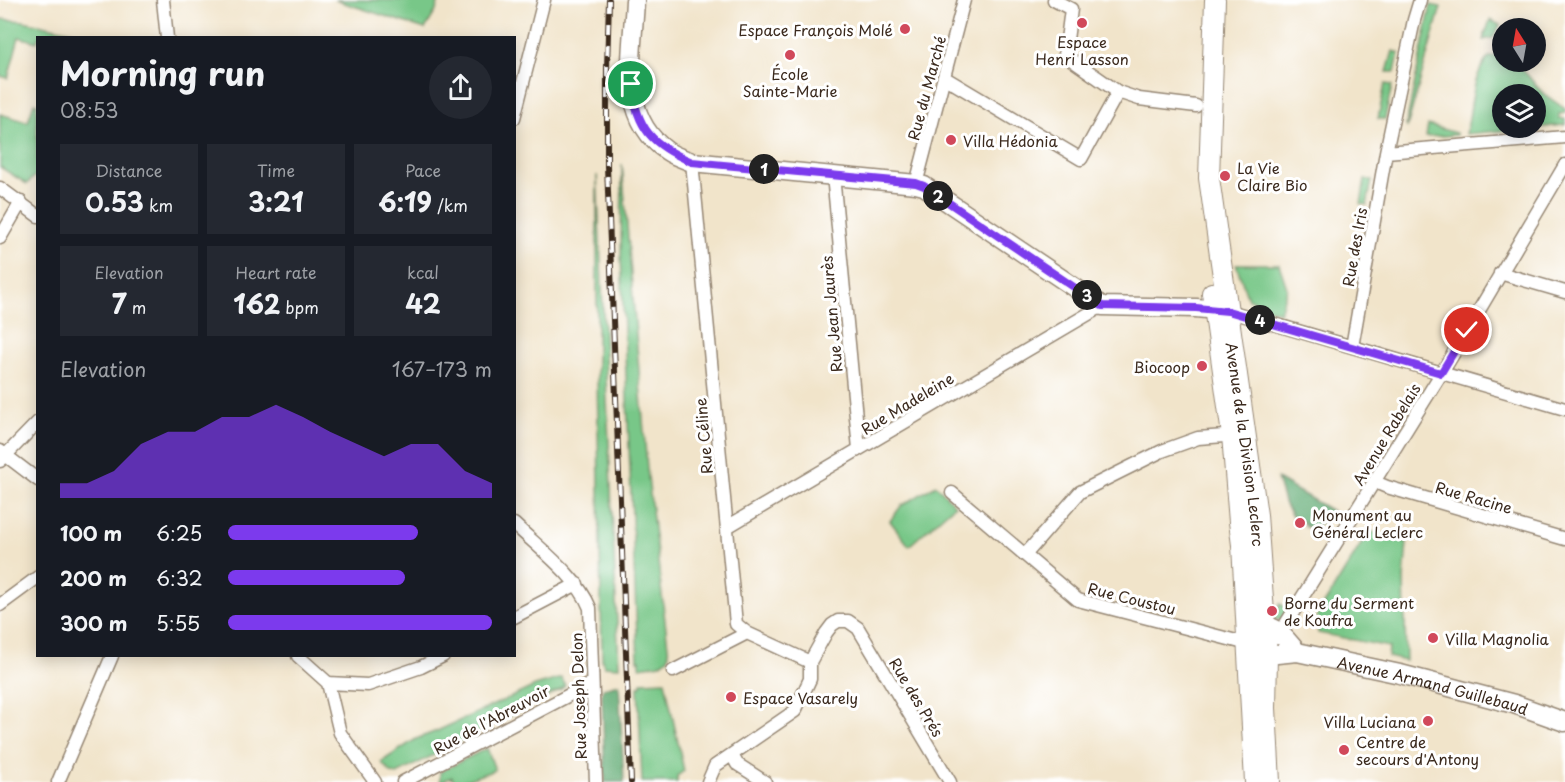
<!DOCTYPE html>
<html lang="en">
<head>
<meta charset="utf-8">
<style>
  body { margin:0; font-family:"Playpen Sans",sans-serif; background:#242831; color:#f1f3f6; height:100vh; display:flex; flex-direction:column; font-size:22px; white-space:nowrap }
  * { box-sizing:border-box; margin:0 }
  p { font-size:20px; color:#9ea1a6 }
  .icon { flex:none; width:33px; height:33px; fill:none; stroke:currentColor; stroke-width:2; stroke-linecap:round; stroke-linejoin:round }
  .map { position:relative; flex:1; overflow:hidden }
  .details { position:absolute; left:36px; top:36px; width:480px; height:621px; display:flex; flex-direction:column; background:#171b24; border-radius:0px; box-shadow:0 3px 15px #0003 }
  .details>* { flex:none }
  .needle { width:39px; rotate:349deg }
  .controls { position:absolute; left:1492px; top:18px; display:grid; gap:12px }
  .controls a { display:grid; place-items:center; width:54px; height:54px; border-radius:50%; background:#171b24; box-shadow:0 3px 15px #0003; font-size:30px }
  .pin { position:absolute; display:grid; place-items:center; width:51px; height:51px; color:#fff; margin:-26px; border:3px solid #fff; border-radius:50%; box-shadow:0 2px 6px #0007 }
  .km { position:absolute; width:30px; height:30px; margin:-15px; border-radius:50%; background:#222; color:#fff; font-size:16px; line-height:30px; text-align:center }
  .round { display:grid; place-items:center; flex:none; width:63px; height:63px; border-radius:32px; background:#242831 }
  .overview { display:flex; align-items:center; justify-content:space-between; height:102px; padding:0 24px }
  h1 { font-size:33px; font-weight:700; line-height:45px }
  .metrics { display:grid; grid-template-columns:repeat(3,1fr); gap:9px; height:102px; padding:6px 24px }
  .metrics div { display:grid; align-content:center; border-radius:0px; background:#242831; text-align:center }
  .metrics b { font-size:26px; font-weight:700 }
  .metrics small { font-size:16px; font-weight:400 }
  .metrics p { font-size:16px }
  .chart { height:168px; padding:12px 24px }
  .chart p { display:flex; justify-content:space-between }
  .chart svg { width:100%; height:108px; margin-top:6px; fill:#7c3aed; opacity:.7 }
  ul { padding:0 24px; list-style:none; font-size:20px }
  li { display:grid; grid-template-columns:96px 72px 1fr; align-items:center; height:45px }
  li i { height:15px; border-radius:8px; background:#7c3aed }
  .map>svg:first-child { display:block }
  .green { fill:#78c788; stroke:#5a7853; stroke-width:1.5; fill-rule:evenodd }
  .forest { fill:#62ac74; stroke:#4e6b49; stroke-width:1.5 }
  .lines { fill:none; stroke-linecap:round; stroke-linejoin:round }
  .street-casing { stroke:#968774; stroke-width:15 }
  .secondary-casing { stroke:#968774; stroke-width:21 }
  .primary-casing { stroke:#968774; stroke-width:22 }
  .street { stroke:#fff; stroke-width:12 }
  .secondary { stroke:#fff; stroke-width:18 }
  .primary { stroke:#fff; stroke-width:20 }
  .rail-casing { stroke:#3b2a1e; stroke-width:6 }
  .rail { stroke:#fff; stroke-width:4; stroke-dasharray:11; stroke-linecap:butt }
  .route-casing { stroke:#fff; stroke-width:12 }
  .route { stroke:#7c3aed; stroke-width:8 }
  .poi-dot { fill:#d1495b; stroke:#fff; stroke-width:2 }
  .labels { text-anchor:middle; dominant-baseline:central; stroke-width:6; stroke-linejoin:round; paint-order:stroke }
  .poi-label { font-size:15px; fill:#3b2a1e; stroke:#fff; text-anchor:start }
  .street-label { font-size:15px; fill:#3b2a1e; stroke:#fff }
</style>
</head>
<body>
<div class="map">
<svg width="1565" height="782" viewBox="0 0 1565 782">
  <rect width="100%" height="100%" fill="#fff"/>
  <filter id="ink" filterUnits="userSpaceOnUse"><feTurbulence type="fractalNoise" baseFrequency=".0167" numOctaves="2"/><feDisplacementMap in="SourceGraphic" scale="12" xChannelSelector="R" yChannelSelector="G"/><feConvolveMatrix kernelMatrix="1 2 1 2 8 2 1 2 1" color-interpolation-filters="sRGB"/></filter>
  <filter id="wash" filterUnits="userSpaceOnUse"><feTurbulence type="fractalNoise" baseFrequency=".008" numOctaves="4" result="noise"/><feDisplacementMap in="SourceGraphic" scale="24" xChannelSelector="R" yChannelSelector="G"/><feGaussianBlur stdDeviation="1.35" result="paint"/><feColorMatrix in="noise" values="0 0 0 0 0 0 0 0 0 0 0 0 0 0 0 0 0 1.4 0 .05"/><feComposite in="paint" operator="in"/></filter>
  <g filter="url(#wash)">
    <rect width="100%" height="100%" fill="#f1e4ca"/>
    <!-- green -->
    <path class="green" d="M335,0h104l-3,11 -11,18z
      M1431,5l10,2 -34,120 -1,-2z
      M0,19l23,2 76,16 -61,1 -1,4 -18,-5 -11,41 -8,-2z
      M1490,20l10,5 -7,13 -10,2z
      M1393,51l6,2 -4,19h-8z
      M1502,55l1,7c21,0 27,20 41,32 7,5 14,10 21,15v4l-6,1v5h6v6l-99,9c6,-25 5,-58 23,-77zM1503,94h33v34h-33z
      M1385,84l7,1 -7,34h-7z
      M34,103l3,1v70l-10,10 -27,-17v-53l28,8z
      M1428,125l28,8v2l-30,2z
      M622,164l25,304 22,187 -1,3 -8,6 -20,3v-7h-2l-17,-402z
      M597,175l22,492 -15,-1 -2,-6 -5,-287z
      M1365,180h7l-5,25 -6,-1z
      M1236,264h43l8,24 -7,24 -26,-7 1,-4 -7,-2z
      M936,485l19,20 -46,41 -19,-25 11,-15z
      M1369,531l38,11 -3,37 2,82 -18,-4 1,-10 -71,-14 -1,-17z
      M1280,604l9,5 -6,10 -5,1 -5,-2z
      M562,678l3,8 -5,4 -163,84 -6,-1 -10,-11 35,-23 21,-8 98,-45z
      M665,681l19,90 -7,5v6h-35l-4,-96h3v-4z
      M487,748l8,22 -34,12h-7l-2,-5 -7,3 1,2h-6v-10z"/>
    <!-- forest -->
    <path class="forest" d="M1277,479l55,32c-8,11 -13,16 -27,16v-3l-8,-5 -2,2 -10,-16z
      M619,684l5,98h-19l-3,-90 1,-4z"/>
  </g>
  <g filter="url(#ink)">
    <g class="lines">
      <!-- street casing -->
      <g class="street-casing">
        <path id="street" d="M163,0l4,38
          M1054,0l17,9 -6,46 53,37 21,7 57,7
          M945,78l136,81 37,-67
          M514,118l30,-118
          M1386,152l179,-15
          M692,162l44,462 11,9 63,29
          M833,175l26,274
          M916,184l48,-184
          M0,188l38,28
          M0,238l21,-36
          M1500,273l65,19
          M1229,311l336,98
          M1352,347l34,-195 28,-132 6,-20
          M0,451l38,29
          M0,461l38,-39
          M1375,482l12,5 178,52
          M952,493l126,107 174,45
          M514,524c25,24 64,53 76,84l6,174
          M727,527l375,-221
          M1025,555l55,-63 82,-41 36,-13 40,-3
          M0,605l38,-28
          M514,617l63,-33
          M1277,638l172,-277 116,-196
          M298,656l30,27 12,50 35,49
          M673,671l74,-38
          M328,683l40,2 53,-18 22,-11
          M732,755l5,9 28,18
          M58,782l54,-126
          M403,782l189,-99
          M708,782l7,-16 80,-55 15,-32v-17l16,-29 6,-8 6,-4h10l10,7 92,154"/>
      </g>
      <!-- secondary casing -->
      <g class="secondary-casing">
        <g id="secondary">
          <path d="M635,0c-2,52 -18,116 32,151 7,5 17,8 25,11l224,22 8,2 178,120 94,2 31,3"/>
          <path d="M1254,628c19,-10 32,12 43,24"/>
          <path id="s1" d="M1267,655l30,-3 103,22 114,30 51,18"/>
        </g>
      </g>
      <!-- primary casing -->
      <g class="primary-casing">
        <g id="primary">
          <path id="s2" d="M1215,0l-6,178 48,337 10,140 -1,53 4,74"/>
          <path d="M1212,293l20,142 7,87 3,23 13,237"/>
        </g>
      </g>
      <!-- street -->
      <use href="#street" class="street"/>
      <!-- secondary -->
      <use href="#secondary" class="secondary"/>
      <!-- primary -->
      <use href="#primary" class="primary"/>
      <!-- rail casing -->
      <g class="rail-casing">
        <path id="rail" d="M609,0l-2,68v98l24,616"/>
      </g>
      <!-- rail -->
      <use href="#rail" class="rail"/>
    </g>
  </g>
  <g class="lines" filter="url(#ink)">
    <!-- route casing -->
    <g class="route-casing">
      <path id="route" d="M631,84c6,45 21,61 61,78l224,21 8,3 178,120 94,2 32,3 213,62 26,-43"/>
    </g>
    <!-- route -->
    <use href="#route" class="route"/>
  </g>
  <!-- markers -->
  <g class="poi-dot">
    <circle cx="1082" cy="23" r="6"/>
    <circle cx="905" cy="29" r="6"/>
    <circle cx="790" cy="55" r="6"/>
    <circle cx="951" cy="140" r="6"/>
    <circle cx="1225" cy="176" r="6"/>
    <circle cx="1202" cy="366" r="6"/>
    <circle cx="1300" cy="523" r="6"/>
    <circle cx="1272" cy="611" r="6"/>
    <circle cx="1433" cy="638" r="6"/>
    <circle cx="731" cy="697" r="6"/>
    <circle cx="1428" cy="721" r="6"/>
    <circle cx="1344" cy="750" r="6"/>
  </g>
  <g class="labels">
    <!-- poi labels -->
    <g class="poi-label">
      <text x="893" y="29" text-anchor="end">Espace François Molé</text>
      <text x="1082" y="41" text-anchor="middle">Espace<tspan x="1082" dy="17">Henri Lasson</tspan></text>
      <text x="790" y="73" text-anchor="middle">École<tspan x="790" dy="17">Sainte-Marie</tspan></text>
      <text x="963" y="140">Villa Hédonia</text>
      <text x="1237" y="167">La Vie<tspan x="1237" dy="17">Claire Bio</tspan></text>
      <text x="1190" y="366" text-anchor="end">Biocoop</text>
      <text x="1312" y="514">Monument au<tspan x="1312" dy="17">Général Leclerc</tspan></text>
      <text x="1284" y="602">Borne du Serment<tspan x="1284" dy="17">de Koufra</tspan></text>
      <text x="1445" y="638">Villa Magnolia</text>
      <text x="743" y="697">Espace Vasarely</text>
      <text x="1416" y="721" text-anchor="end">Villa Luciana</text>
      <text x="1356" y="741">Centre de<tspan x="1356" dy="17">secours d'Antony</tspan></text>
    </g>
    <!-- street labels -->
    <g class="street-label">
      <text transform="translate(926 88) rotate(-75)">Rue du Marché</text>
      <text transform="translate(1354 247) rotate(-80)">Rue des Iris</text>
      <text transform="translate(831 314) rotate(-95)">Rue Jean Jaurès</text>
      <text transform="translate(907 403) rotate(-31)">Rue Madeleine</text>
      <text transform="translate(1386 434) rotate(-59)">Avenue Rabelais</text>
      <text transform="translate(703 436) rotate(-95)">Rue Céline</text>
      <text stroke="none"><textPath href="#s2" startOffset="447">Avenue de la Division Leclerc</textPath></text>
      <text transform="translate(1474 497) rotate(16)">Rue Racine</text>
      <text transform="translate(1132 598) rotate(14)">Rue Coustou</text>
      <text stroke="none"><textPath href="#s1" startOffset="170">Avenue Armand Guillebaud</textPath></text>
      <text transform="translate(578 696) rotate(-92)">Rue Joseph Delon</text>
      <text transform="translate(917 697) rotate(59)">Rue des Prés</text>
      <text transform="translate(491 719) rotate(-28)">Rue de l'Abreuvoir</text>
    </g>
  </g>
</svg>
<div class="controls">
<a><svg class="needle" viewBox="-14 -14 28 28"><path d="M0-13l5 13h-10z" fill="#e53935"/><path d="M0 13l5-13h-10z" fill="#9ea1a6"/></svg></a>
<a><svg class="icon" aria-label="layers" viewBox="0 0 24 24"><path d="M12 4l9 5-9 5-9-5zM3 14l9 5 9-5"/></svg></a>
</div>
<div class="pin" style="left:631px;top:84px;background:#1e9e55"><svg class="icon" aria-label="arrive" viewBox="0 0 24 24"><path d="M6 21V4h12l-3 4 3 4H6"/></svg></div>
<div class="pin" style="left:1467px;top:330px;background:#d93025"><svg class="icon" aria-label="check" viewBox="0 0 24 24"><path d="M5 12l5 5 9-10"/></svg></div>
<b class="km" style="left:764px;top:169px">1</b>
<b class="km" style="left:938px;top:196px">2</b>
<b class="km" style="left:1087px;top:295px">3</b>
<b class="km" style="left:1260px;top:320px">4</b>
<section class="details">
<div class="overview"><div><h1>Morning run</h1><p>08:53</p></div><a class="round"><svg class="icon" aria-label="share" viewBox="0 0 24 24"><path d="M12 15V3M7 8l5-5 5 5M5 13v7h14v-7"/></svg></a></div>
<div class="metrics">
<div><p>Distance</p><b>0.53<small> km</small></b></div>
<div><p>Time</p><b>3:21</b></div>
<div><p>Pace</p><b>6:19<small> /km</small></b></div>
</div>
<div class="metrics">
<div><p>Elevation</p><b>7<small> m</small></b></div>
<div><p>Heart rate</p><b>162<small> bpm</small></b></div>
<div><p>kcal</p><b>42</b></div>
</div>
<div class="chart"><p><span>Elevation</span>167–173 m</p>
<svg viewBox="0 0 160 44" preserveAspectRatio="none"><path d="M0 44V38L10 38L20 33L30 22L40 17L50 17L60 11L70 11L80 6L90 11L100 17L110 22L120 27L130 22L140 22L150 33L160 38V44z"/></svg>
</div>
<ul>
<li><b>100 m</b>6:25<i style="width:72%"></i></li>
<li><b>200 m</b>6:32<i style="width:67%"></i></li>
<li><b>300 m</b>5:55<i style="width:100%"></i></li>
</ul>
</section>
</div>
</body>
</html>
